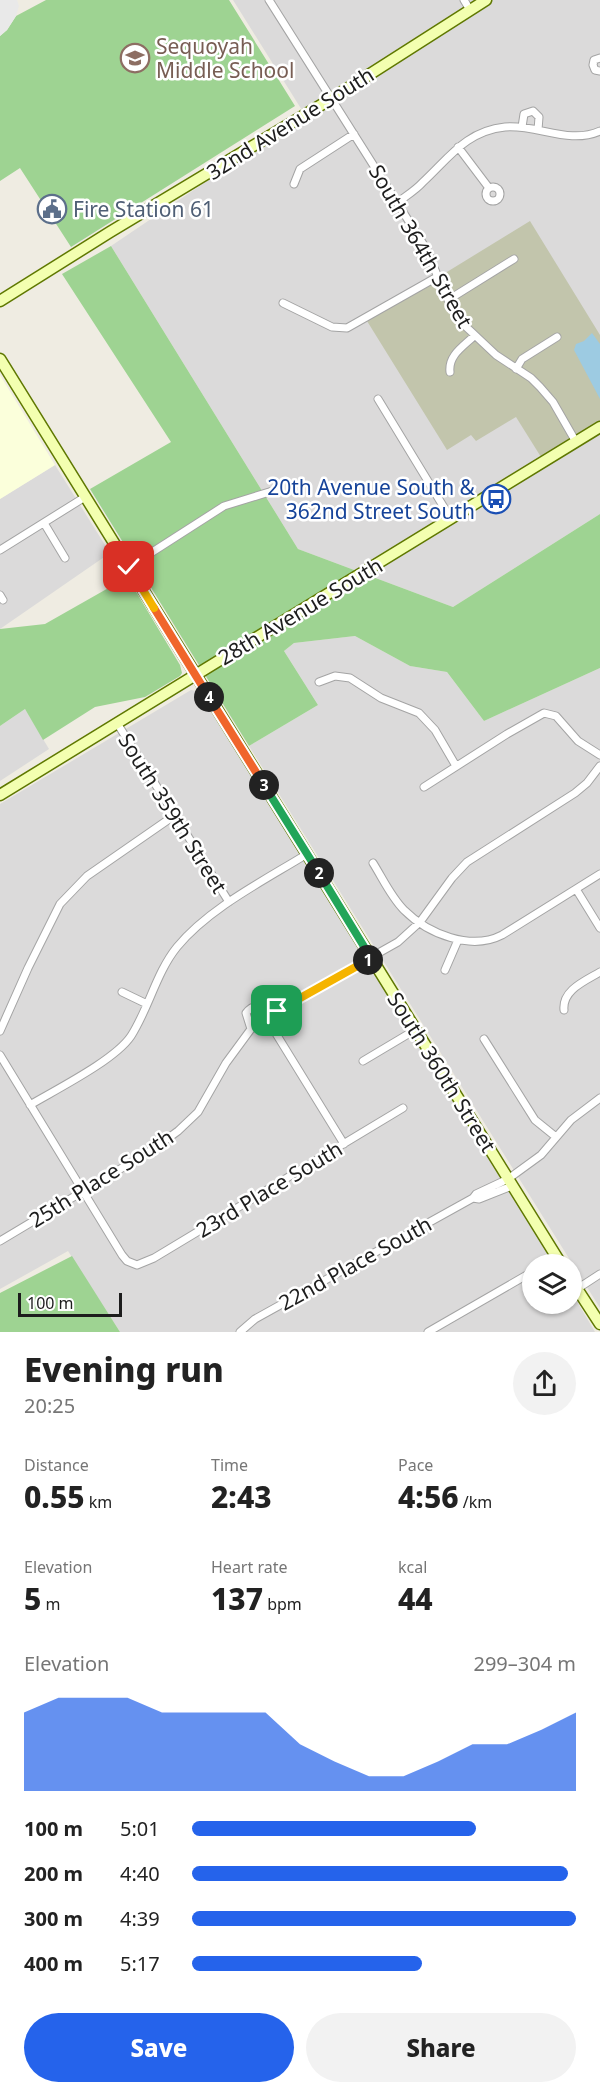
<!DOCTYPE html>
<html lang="en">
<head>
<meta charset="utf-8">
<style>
  body { margin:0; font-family:"Noto Sans",sans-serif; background:#f2f2f2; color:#222; height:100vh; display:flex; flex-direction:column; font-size:22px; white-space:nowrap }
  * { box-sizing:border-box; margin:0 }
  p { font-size:20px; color:#767676 }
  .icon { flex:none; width:33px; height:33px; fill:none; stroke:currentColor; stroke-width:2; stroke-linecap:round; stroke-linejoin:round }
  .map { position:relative; height:1332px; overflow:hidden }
  .side { display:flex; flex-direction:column; background:#fff; flex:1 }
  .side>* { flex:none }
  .controls { position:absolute; left:522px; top:1254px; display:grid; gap:12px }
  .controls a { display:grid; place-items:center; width:60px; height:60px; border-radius:50%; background:#fff; box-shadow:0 2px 4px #0004; font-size:30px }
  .scale { position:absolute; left:18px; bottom:15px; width:104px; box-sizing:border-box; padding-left:6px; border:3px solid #1d1d1d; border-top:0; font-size:16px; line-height:21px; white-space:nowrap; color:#1d1d1d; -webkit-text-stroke:4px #fff; paint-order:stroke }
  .pin { position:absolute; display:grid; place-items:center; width:51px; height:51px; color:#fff; margin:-26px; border-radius:12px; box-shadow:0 3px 9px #0006 }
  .km { position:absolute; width:30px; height:30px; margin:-15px; border-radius:50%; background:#222; color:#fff; font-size:16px; line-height:30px; text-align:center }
  .round { display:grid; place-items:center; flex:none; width:63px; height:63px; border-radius:32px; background:#f2f2f2 }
  .headline { display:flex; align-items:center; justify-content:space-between; height:102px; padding:0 24px }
  h1 { font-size:33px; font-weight:800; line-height:45px }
  .stats { display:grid; grid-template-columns:repeat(3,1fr); gap:9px; height:102px; padding:6px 24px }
  .stats div { display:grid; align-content:center }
  .stats b { font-size:30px; font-weight:800 }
  .stats small { font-size:16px; font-weight:400 }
  .stats p { font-size:16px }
  .chart { height:168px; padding:12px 24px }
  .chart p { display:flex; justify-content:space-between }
  .chart svg { width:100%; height:108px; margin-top:6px; fill:#2563eb; opacity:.7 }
  .primary-button { display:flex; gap:12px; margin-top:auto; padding:12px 24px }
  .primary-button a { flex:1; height:69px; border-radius:36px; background:#2563eb; color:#fff; font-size:24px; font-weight:800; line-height:69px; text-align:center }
  .primary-button a+a { background:#f2f2f2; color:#222 }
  ul { padding:0 24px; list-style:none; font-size:20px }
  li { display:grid; grid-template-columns:96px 72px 1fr; align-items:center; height:45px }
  li i { height:15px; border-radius:8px; background:#2563eb }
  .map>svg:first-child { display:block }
  .residential { fill:#dbdada }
  .education { fill:#fbffdb }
  .construction { fill:#c2c5ac }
  .forest { fill:#9ed392 }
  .parking { fill:#e9e9e9 }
  .water { fill:#9dcbe2 }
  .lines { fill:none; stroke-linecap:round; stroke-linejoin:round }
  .street-casing { stroke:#a4a4a4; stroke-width:9 }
  .secondary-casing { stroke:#5f7800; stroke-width:13 }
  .street { stroke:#fff; stroke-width:7 }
  .secondary { stroke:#f3ffb0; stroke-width:10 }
  .split-1-casing { stroke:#fff; stroke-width:12 }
  .split-2-casing { stroke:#fff; stroke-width:12 }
  .split-3-casing { stroke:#fff; stroke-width:12 }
  .split-4-casing { stroke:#fff; stroke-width:12 }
  .split-5-casing { stroke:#fff; stroke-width:12 }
  .split-6-casing { stroke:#fff; stroke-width:12 }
  .split-1 { stroke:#f5b400; stroke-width:8 }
  .split-2 { stroke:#22a559; stroke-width:8 }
  .split-3 { stroke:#22a559; stroke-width:8 }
  .split-4 { stroke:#f0652b; stroke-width:8 }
  .split-5 { stroke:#f0652b; stroke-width:8 }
  .split-6 { stroke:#f5b400; stroke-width:8 }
  .labels { text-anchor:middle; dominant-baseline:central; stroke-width:5; stroke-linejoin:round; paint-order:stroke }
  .education-label { font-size:21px; fill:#785e54; stroke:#fff; text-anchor:start }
  .street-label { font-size:21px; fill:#1d1d1d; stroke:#fff }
  .service-label { font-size:21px; fill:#4e5e75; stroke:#fff; text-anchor:start }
  .transit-label { font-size:21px; fill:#164399; stroke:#fff; text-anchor:end }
</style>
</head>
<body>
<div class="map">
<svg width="600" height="1332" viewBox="0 0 600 1332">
  <rect width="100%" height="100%" fill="#efece2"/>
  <!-- residential -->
  <path class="residential" d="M233,0h367v514l-147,93 -155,-58 -187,-303 194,-131z
    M55,465l55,88 -110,76v-130z
    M355,636l55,30 37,6 37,49 116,-53v640l-351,-562 69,-41 -34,-54 10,-8z
    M191,690l10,2 353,572h-22v40h40v-11l23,39h-475l-52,-81 -68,38v-485z
    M25,709l24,40 -49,32v-55z"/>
  <!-- education -->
  <path class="education" d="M0,375l55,90 -55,34z"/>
  <!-- construction -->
  <path class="construction" d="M530,221l70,114v86l-59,36 -25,-40 -40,24 -5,-6 -24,15 -80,-129z"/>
  <!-- forest -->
  <path class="forest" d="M46,0h183l66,106 -224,141 -51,-79 -20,13v-145l7,-6 9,-14z
    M111,246l187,303 155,58 147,-93v154l-116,53 -37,-49 -37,-6 -55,-30 -61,7 -10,8 34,54 -69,41 -159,-257 81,-47 -109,-168z
    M119,582l16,8 45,75 2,8 -2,3 -35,21 -50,10 -52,33 -18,-31 -25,17v-97l45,-5z
    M72,1256l48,76h-120v-39z"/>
  <!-- parking -->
  <path class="parking" d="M0,0h17l2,6 -3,10 -9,14 -7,6z"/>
  <!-- water -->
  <path class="water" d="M592,333l8,11v55l-26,-49 2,-6 8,-3z"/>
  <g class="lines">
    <!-- street casing -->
    <g class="street-casing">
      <path id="street" d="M269,0l158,250 16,40 19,33 34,32 35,23 9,9 13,15 23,40
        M464,0l6,10
        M600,58l-6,2 -1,5 2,5 5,1
        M522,127l2,-13 9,-3 6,6 -1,13
        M458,147l31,41
        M294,184l6,-15 54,-35
        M486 194a7 7 0 1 1 14 0a7 7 0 1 1-14 0Z
        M398,202c8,-6 18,-12 25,-20 26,-24 43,-51 82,-55 32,-3 64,18 95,4
        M448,300l66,-41
        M283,303l49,24 15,1 90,-51
        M516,369l6,-10 35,-22
        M450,372c-2,-17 14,-26 24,-36
        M378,399l73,120
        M44,523l21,35
        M0,550l85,-53
        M129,567l95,-61 55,-17
        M0,595l3,5
        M319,682l16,-6 15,2 31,20 38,15 16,17 21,36
        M117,723l112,179
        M424,787l83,-53 37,-21 12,3 22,25 22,14
        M373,863c10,16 18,34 31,47 24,24 67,41 98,25l98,-61
        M576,889l24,39
        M445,970l13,-30
        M122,992l25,12
        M564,1010c-2,-20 21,-29 36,-38
        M267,1019l77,125
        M251,1029l-5,-16c9,-12 18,-6 28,0
        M0,1031l28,-63 32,-64 27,-28 88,-61
        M484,1039l51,81 21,17
        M0,1055l122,200 5,6 10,4 17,-7 249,-150
        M363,1061l52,-31
        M30,1105c27,-16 85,-45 101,-69 18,-28 25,-63 46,-89 32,-39 88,-67 130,-93
        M473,1198l6,1 33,-13
        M0,1241l152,-91 26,-19 20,-19 28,-49 25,-34 35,-24 112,-63 22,-20 32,-44 15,-16 108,-69 12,-10 13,-17
        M546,1264l11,-6
        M577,1289l23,-15
        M240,1332l15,-13 218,-121 3,-4 32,-15 33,-24 30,-35 29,-22
        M428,1332l104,-60"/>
    </g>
    <!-- secondary casing -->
    <g class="secondary-casing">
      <path id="secondary" d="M0,301l110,-69 221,-133 155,-99
        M0,359l561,905
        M0,795l600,-368
        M572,1281l28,43"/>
    </g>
    <!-- street -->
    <use href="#street" class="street"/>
    <!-- secondary -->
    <use href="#secondary" class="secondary"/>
  </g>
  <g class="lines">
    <!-- split-1 casing -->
    <g class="split-1-casing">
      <path id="split-1" d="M277,1011l91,-51"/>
    </g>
    <!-- split-2 casing -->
    <g class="split-2-casing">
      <path id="split-2" d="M319,873l52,85 -3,2"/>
    </g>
    <!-- split-3 casing -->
    <g class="split-3-casing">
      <path id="split-3" d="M264,785l55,88"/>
    </g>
    <!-- split-4 casing -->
    <g class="split-4-casing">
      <path id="split-4" d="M209,697l55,88"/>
    </g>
    <!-- split-5 casing -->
    <g class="split-5-casing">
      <path id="split-5" d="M154,608l55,89"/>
    </g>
    <!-- split-6 casing -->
    <g class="split-6-casing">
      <path id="split-6" d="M129,567l25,41"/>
    </g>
    <!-- split-1 -->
    <use href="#split-1" class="split-1"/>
    <!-- split-2 -->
    <use href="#split-2" class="split-2"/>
    <!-- split-3 -->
    <use href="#split-3" class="split-3"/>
    <!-- split-4 -->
    <use href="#split-4" class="split-4"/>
    <!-- split-5 -->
    <use href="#split-5" class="split-5"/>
    <!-- split-6 -->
    <use href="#split-6" class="split-6"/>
  </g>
  <!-- icons -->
  <defs>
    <g id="school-ring" transform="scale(1.5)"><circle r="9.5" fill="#fff" stroke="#8d6e63" stroke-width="1.5"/><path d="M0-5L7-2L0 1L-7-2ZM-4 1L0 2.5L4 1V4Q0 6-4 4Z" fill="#8d6e63"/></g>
    <g id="civic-ring" transform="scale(1.5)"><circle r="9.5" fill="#fff" stroke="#5c6f8a" stroke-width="1.5"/><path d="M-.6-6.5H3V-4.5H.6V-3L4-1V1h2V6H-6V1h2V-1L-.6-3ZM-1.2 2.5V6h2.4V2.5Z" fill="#5c6f8a"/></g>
    <g id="bus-ring" transform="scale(1.5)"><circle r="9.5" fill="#fff" stroke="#1a4fb4" stroke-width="1.5"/><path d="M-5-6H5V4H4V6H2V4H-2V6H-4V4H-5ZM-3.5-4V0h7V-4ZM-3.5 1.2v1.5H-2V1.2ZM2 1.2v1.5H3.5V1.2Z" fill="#1a4fb4"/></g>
  </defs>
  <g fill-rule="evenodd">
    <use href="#school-ring" x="135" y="58"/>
    <use href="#civic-ring" x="52" y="209"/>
    <use href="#bus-ring" x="496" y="499"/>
  </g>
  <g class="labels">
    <!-- education labels -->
    <g class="education-label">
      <text x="156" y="46">Sequoyah<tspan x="156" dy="24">Middle School</tspan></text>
    </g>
    <!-- street labels -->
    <g class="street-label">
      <text transform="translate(290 123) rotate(-32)">32nd Avenue South</text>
      <text transform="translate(421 246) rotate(60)">South 364th Street</text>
      <text transform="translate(300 611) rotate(-31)">28th Avenue South</text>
      <text transform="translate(173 813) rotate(58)">South 359th Street</text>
      <text transform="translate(442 1072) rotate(58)">South 360th Street</text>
      <text transform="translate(101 1178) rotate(-32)">25th Place South</text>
      <text transform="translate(269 1189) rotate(-31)">23rd Place South</text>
      <text transform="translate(355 1263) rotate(-29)">22nd Place South</text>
    </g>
    <!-- service labels -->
    <g class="service-label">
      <text x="73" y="209">Fire Station 61</text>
    </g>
    <!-- transit labels -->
    <g class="transit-label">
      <text x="475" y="487">20th Avenue South &amp;<tspan x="475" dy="24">362nd Street South</tspan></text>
    </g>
  </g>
</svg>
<div class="controls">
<a><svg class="icon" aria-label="layers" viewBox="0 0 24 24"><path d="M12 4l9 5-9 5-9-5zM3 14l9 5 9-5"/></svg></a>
</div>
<div class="scale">100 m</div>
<div class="pin" style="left:277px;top:1011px;background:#1e9e55"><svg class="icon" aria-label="arrive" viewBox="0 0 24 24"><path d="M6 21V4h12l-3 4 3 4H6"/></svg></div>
<div class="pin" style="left:129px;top:567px;background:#d93025"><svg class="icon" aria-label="check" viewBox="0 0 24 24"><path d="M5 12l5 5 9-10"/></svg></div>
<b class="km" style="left:368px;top:960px">1</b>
<b class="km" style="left:319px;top:873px">2</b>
<b class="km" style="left:264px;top:785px">3</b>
<b class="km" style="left:209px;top:697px">4</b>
</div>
<section class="side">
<div class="headline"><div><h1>Evening run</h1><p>20:25</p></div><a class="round"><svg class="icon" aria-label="share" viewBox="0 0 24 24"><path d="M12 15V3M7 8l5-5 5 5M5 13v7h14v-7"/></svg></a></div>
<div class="stats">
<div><p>Distance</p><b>0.55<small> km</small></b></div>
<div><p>Time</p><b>2:43</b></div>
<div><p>Pace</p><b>4:56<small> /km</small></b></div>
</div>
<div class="stats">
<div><p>Elevation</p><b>5<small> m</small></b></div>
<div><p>Heart rate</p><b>137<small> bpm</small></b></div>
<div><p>kcal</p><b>44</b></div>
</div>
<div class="chart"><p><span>Elevation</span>299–304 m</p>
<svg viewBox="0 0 160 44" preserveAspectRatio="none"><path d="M0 44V12L10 6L20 6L30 6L40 12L50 12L60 12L70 12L80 25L90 32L100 38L110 38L120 32L130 25L140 25L150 19L160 12V44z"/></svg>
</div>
<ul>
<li><b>100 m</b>5:01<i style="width:74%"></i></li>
<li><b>200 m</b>4:40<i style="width:98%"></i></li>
<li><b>300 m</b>4:39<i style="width:100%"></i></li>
<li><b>400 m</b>5:17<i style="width:60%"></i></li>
</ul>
<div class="primary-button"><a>Save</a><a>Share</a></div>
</section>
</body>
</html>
